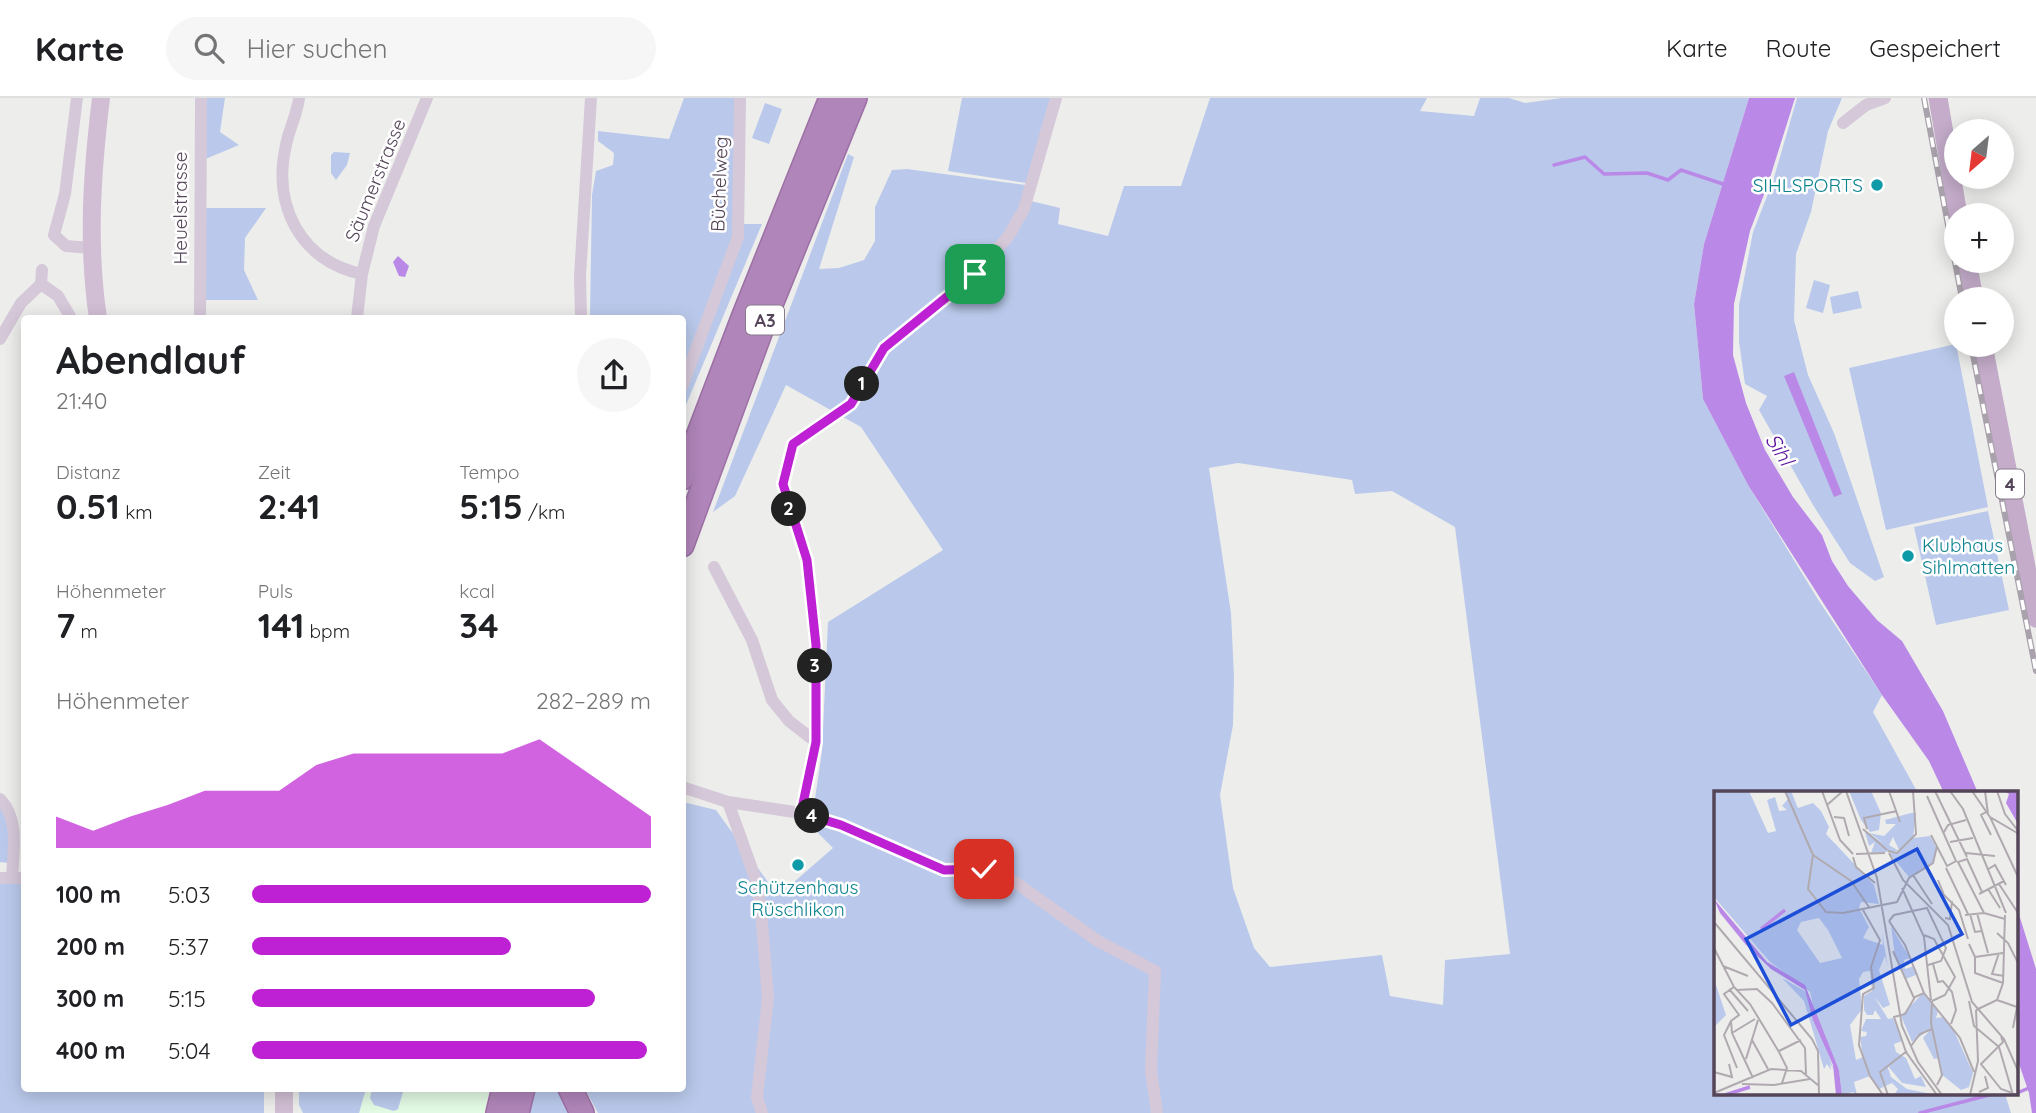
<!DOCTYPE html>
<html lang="de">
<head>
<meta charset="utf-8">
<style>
  body { margin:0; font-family:Quicksand,sans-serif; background:#f6f6f6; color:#202124; height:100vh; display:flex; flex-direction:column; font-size:26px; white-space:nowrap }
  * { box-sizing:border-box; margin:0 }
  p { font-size:23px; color:#757577 }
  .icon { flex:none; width:38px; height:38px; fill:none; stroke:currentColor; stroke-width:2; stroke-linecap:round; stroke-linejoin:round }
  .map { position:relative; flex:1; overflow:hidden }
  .sheet { position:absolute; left:21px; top:217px; width:665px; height:777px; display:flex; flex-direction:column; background:#fff; border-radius:7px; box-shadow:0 4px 18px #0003 }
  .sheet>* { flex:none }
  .needle { width:46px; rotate:208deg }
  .fabs { position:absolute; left:1944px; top:21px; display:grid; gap:14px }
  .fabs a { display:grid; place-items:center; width:70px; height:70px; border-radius:50%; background:#fff; box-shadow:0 4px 18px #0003; font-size:35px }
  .pin { position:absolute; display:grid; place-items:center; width:60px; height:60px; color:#fff; margin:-30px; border-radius:14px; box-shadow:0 4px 10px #0006 }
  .km { position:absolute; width:35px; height:35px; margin:-18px; border-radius:50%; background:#222; color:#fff; font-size:19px; line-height:35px; text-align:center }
  .round { display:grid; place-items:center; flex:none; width:74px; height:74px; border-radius:37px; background:#f6f6f6 }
  .head { display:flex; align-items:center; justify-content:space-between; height:119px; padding:0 35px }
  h1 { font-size:38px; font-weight:800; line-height:52px }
  .metrics { display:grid; grid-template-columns:repeat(3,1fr); gap:10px; height:119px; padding:7px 35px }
  .metrics div { display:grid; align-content:center }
  .metrics b { font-size:35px; font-weight:800 }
  .metrics small { font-size:19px; font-weight:400 }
  .metrics p { font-size:19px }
  .chart { height:196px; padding:14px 35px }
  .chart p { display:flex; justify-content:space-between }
  .chart svg { width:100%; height:126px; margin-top:7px; fill:#be21d3; opacity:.7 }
  ul { padding:0 35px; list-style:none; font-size:23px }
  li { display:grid; grid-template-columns:112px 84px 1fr; align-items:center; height:52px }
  li i { height:18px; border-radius:9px; background:#be21d3 }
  header { display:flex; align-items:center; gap:42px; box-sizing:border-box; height:98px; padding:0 35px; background:#fff; border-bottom:2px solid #e0e0e0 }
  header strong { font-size:33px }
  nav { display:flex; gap:38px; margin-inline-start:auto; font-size:24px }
  .search { width:490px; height:63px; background:#f6f6f6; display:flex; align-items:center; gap:18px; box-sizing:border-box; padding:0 24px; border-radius:38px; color:#757577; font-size:26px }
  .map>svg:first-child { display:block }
  .commercial { fill:#e3fae4 }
  .green { fill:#bac9eb; fill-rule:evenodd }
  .water { fill:#ba89e7 }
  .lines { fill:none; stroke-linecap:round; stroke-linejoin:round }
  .stream { stroke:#ba89e7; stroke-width:3.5 }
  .motorway-casing { stroke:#9c70a5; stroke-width:26 }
  .minor { stroke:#d5c8d9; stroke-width:12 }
  .secondary { stroke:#d1bed4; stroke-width:18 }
  .primary { stroke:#c4acca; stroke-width:19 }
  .motorway { stroke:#b085b9; stroke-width:23 }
  .rail-casing { stroke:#a9a1ab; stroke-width:6 }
  .rail { stroke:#fff; stroke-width:3.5; stroke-dasharray:10; stroke-linecap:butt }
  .route-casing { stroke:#fff; stroke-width:14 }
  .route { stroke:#be21d3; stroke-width:9 }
  .culture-dot { fill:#0f9aa8; stroke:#fff; stroke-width:2.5 }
  .labels { text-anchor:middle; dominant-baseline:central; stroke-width:5; stroke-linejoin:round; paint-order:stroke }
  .shield { fill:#fff; stroke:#877d8a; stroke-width:2 }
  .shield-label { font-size:18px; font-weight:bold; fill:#544558 }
  .street-label { font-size:19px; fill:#544558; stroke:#fff }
  .culture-label { font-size:19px; fill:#0d838f; stroke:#fff; text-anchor:end }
  .water-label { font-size:21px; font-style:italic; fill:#5c129d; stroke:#fff }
  .inset-river { fill:none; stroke:#ba89e7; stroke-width:3.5 }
  .inset-road { fill:none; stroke:#b0aab0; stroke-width:2 }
  .view { fill:#1d4ed8; fill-opacity:0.15; stroke:#1d4ed8; stroke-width:3.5 }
  .inset-edge { fill:none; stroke:#544558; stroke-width:3.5 }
</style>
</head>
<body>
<header>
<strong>Karte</strong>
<div class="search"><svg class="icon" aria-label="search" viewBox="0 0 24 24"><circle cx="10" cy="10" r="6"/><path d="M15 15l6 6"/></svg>Hier suchen</div>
<nav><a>Karte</a><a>Route</a><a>Gespeichert</a></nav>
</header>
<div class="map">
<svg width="2036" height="1015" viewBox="0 0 2036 1015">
  <rect width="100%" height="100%" fill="#edeeeb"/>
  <!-- commercial -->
  <path class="commercial" d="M299,991h191l-6,24h-181l-4,-8z"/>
  <!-- green -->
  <path class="green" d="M206,0h19l-5,34 19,13 -36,15z
    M684,0h52v126h26l-79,188 -1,-94h-92l2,-123 4,-24 17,-6 1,-12 -16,-12v-10l71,8z
    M962,0h91l-27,85 -78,-12z
    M1210,0h217l-7,13 54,5 6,-18h29l16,5 37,-5h187l-45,146 -10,60 9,95 45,86 71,116 63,94 -9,17 45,81h-202v301h289l6,19h-1413l-13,-24 97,-1 1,-286 33,8 62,86 55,-48 -22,-22 11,-75 6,-129 115,-72 -82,-123 -75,-42 -51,111 -22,16 135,-358 6,3 -35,112 20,-1 25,-8 11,-19v-34l17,-37 15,-1 126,17 -2,15 29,7 -2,16 50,12 16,-50h57zM1238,365l114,17 3,14 37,-3 63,36 55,427 -65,6 -2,45 -53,-9 -8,-41 -112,12 -16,-19 -21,-60 -13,-93 13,-70 1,-48 -3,-64 -22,-145z
    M1797,0h45l-14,33 -17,81 -15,42 -2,66 14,55 26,58 50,144 -9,4 -25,-18 -37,-58 -54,-95 8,-14 -22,-12 -6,-42v-37l14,-73 20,-51z
    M765,5l17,6 -13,35 -17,-6z
    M334,54l16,1 -3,12 -11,15 -5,-7v-18z
    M204,110h62l-21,30 -1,32 14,30h-53z
    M1814,182l16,5 -7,28 -17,-5z
    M1858,193l4,17 -29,6 -3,-17z
    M1956,246l32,163 -102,23 -37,-162z
    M1988,413l21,99 -73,15 -22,-98z
    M0,695l10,25 -1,45 -9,-1z
    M0,784h24v206l240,1v24h-264z
    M299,991v-1l67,1 -7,24h-56l-4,-8z
    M372,991h32l-6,20 -4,2 -20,-6 -4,-7z
    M534,991h30l8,24h-44z"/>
  <!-- water -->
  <path class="water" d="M1749,0h46l-27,86 -18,47 -16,73 -1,51 13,48 19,47 28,47 29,38 10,26 16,25 29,34 25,21 41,70 35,82h-34l-15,-32 -47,-66 -134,-210 -45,-86 -9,-95 10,-60z
    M398,158l11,10 -4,11 -6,-1 -6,-14z
    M1794,274l48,122 -8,3 -50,-121z
    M2017,810l19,61v144h-4l-3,-20 -12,-35z"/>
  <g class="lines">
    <!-- stream -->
    <path class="stream" d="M1554,67l31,-8 19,17 43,-1 21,7 13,-10 45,15
      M2017,995l19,-8
      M1920,1015l69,-18"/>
    <!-- motorway casing -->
    <g class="motorway-casing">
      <path id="motorway" d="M682,380l61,-160 88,-220
        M682,447l85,-231 88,-216
        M570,990l12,25
        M498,1015l6,-25
        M517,1015l6,-25"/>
    </g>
    <!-- minor -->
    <path class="minor" d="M77,0l-12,96 -11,41 12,11 25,2
      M299,0c-2,17 -10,31 -13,47 -14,60 14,116 76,129
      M1843,25l23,-18 19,-7
      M41,186l1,-14
      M200,220l1,-220
      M357,220l5,-44 12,-48 53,-128
      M581,220l-1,-42 11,-178
      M0,241l21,-36 20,-19 17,12 13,22
      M682,289l56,-150 2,-139
      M714,469l38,73 20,60 17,21 27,21
      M682,689l46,15 73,11 39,12 104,45 40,-1 21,6 93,66 57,30 -4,99 6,43
      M0,701c20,20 13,53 12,79
      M728,704l29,81 5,40 6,75 -11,99 5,16
      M801,715l15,-71 -1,-97 -8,-85 -24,-76 10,-40 58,-40 33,-56 91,-75 33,-36 16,-28 32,-111
      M0,780h24"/>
    <!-- secondary -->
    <path class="secondary" d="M98,220c-11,-73 -6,-146 3,-220
      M284,990v25"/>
    <!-- primary -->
    <path class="primary" d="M1938,0l20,117
      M1967,163l7,38
      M1983,247l53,273"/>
    <!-- motorway -->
    <use href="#motorway" class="motorway"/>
    <!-- rail casing -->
    <g class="rail-casing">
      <path id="rail" d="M1924,0l38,201
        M1971,247l65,326"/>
    </g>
    <!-- rail -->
    <use href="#rail" class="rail"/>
  </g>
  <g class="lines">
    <!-- route casing -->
    <g class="route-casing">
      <path id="route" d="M975,176l-91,74 -33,56 -58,40 -10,40 24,76 9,85v97l-15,71 40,12 103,45 40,-1"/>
    </g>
    <!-- route -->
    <use href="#route" class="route"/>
  </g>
  <!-- markers -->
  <g class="culture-dot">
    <circle cx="1877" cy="87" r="7"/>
    <circle cx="1908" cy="458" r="7"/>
    <circle cx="798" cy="767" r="7"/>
  </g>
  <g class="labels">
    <!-- shield labels -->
    <g class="shield">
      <rect x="746" y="207.5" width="38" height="29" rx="5"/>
      <rect x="1996" y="371.5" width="28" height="29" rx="5"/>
    </g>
    <g class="shield-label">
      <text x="765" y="222">A3</text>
      <text x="2010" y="386">4</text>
    </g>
    <!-- street labels -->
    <g class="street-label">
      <text transform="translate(375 82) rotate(-68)">Säumerstrasse</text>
      <text transform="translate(719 86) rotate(-88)">Büchelweg</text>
      <text transform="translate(180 110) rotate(-90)">Heuelstrasse</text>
    </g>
    <!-- culture labels -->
    <g class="culture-label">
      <text x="1863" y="87">SIHLSPORTS</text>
      <text x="1922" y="447" text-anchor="start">Klubhaus<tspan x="1922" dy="22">Sihlmatten</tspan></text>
      <text x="798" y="789" text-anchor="middle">Schützenhaus<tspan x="798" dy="22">Rüschlikon</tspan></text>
    </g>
    <!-- water labels -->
    <g class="water-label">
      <text transform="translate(1780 351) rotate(58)">Sihl</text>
    </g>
  </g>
  <!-- overview -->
  <g transform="translate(1714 693)">
    <rect width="304" height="304" fill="#edeeeb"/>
    <path d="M0,0h35l19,42 8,-2 -9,-31 8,-3 4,14 8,-1 -5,-4 6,-7 -4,-8h7l7,17 15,-5 8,8 8,16 -3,7 48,51 5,19 -18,-2 -2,6 10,19 -6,11 20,7 -1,-12 6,34 -3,-11 -6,14 11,35 -7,3 -9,-12 14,23 5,-1 9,23 -8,3 2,8 10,6 9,21 6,-3 5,11 -24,-4 -15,-18 4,12 16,12 29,6h-42l4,-6 -6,-6 -13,6 -9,-13 -16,6 3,13 -4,-3 -11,3 -3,-25 -23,-52 -6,-26 -40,-30 -56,-65zM105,127l9,12 14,28 -22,5 -23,-33 4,-8zM156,180l2,20 -8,5v14l3,5h6l2,-5 6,9h-15l-5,12 6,1 -1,4 -6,1 3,20 -7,3 -6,-35 12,-16 -3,-30 4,-7zM135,0h22l10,22 -2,17 -9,2 -9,-12zM197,22h5l-3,25 17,-2 6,11 -2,15 -25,15 -20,-24 11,-1 -7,-15 -4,8 10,6 -28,2 4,-11 -6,4 -4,-14 19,11 -15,-10 15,3 12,-12h-10l-1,-4zM177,135l19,32 -6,2 1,9 9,-3 4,8 -12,5 -11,-23zM68,187l23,13 29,79 -4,-7 1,7 -4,-6 -3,5 -20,-68zM0,188l12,36 -12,12v20zM209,202l15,18 -2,7 8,-1 11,16 18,40 -4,14 -8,3 -20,-16 -2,-16 -5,1 -11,-21 9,-10 -20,14 -11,-26z" fill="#bac9eb" fill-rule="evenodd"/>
    <path d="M290,0h14v33l-12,-21 3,-9zM0,108l53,63 38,23 34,85 3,25h-6l-3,-30 -20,-45 -8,-30 -34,-21 -25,-24 -26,-32z" fill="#ba89e7"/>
    <path class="inset-river" d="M47,138l24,-19M11,304l25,-8"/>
    <path class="inset-road" d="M71,0l28,64M108,0l18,49 13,14M132,0l31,87 25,148 16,36 24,33M175,0l11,31M221,0l32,66M236,0l13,18 43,104M258,0l18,26 29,17M271,0l3,23M283,0l8,23 14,18M213,5l29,65 -9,5 -16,-31M113,14l16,-14M272,21l-5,3 10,20M120,26l10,1 5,18M276,26l29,62M149,38l24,21M153,38l-3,-11 33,-7M230,41l4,-7 18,-5M236,51l23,-4M174,60l9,2 19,-19 -3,-43M175,62l14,27 45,45 24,77 32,37 15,34M252,62l29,3M142,63l29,-1M99,64l-5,34 18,23 17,1 54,-11 12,-24 24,-15 4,-17M99,64l38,26 18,26M139,66l3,10 19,16M232,77l22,46M273,79l8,-5 11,20M199,84l19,29M224,89l6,15 15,15 9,29M285,93l19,29M188,97l22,49 7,63M274,98l12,19M268,101l-15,-33 -9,3 26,51M265,103l25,-13M149,119l17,30 -9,27 3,21 -11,6 -4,51 11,31 13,19M263,122l11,40M256,123l5,18 7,-1M251,124l19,-2 21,6M231,127l5,1 2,-18M175,130l16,24 19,48 36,45 14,34M175,130l5,-6 33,-7 19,40 -5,13 -13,4M0,131l98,117 6,12 1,44M283,142l11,10 11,22M210,144l10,4 21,38 -10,18 -13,6M255,153l6,13v16l28,10M0,157l20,39 16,17 29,48 8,16 -5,15M179,160l21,47M285,162l-7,21 12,2M261,166l28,-4M219,173l5,18 5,-1 9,11 4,18 -5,14M9,175l25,10M20,196l-10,7 15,21 -8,6 1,12 21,45M15,198l19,22M22,199l21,-1 15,14 33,45 1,26M210,202l-9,4 -10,17 -11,3 12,35 31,43M283,209l20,7M218,210l-1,22 11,52 -5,10M255,210l5,25 25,21 14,48M262,219l21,-10 6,-17 2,-68M17,230l-7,14 13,33M299,237l6,-31M18,242l23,-14M287,246l2,5 -22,22 20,25 17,6M38,249l16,29M197,255l9,-12 12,-5M65,260l22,-11M32,268l12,-39M0,281l18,5 -3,-13M28,293l32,1 36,-6M265,301l9,-4 -3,-12M0,302l57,-24 30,2 18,15M174,304l-8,-23 27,-21M256,304l8,-34 -2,-51"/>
    <path class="view" d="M203,58l45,85 -171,91 -45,-86z"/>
    <rect width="304" height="304" class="inset-edge"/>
  </g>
</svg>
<div class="fabs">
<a><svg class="needle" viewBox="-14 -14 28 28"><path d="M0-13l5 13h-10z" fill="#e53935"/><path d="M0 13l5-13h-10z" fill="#757577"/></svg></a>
<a>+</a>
<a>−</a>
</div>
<div class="pin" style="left:975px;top:176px;background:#1e9e55"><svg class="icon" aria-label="arrive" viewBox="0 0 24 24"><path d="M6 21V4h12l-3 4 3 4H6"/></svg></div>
<div class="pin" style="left:984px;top:771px;background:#d93025"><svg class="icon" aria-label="check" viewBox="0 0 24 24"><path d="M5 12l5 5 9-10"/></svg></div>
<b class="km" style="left:862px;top:286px">1</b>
<b class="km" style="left:789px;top:411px">2</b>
<b class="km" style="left:815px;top:568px">3</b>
<b class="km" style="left:812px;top:718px">4</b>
<section class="sheet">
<div class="head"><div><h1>Abendlauf</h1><p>21:40</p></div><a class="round"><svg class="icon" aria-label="share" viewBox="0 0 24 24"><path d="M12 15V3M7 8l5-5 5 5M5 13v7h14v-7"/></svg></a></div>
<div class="metrics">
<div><p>Distanz</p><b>0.51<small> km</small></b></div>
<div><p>Zeit</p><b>2:41</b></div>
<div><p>Tempo</p><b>5:15<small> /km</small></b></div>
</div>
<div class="metrics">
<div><p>Höhenmeter</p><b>7<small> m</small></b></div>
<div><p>Puls</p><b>141<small> bpm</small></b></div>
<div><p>kcal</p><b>34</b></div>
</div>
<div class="chart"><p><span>Höhenmeter</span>282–289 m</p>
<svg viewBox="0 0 160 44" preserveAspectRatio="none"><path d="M0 44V33L10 38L20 33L30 29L40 24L50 24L60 24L70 15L80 11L90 11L100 11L110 11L120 11L130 6L140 15L150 24L160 33V44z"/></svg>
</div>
<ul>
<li><b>100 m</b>5:03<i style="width:100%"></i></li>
<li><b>200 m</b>5:37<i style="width:65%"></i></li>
<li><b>300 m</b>5:15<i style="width:86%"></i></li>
<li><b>400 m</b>5:04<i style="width:99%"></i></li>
</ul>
</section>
</div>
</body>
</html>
